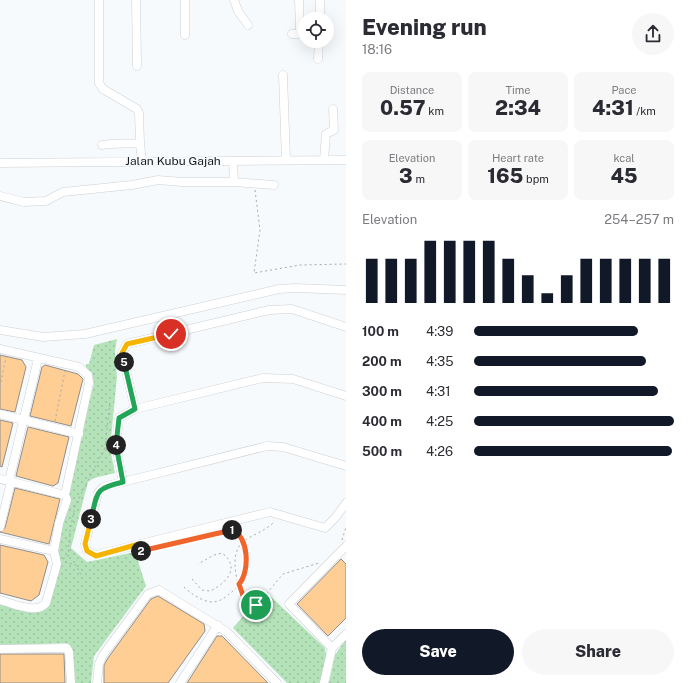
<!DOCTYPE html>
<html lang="en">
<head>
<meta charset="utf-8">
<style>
  body { margin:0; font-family:"Public Sans",sans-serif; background:#f7f7f7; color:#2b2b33; height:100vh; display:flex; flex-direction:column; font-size:15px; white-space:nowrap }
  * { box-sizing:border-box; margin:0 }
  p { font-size:13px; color:#7c7c81 }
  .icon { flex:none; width:22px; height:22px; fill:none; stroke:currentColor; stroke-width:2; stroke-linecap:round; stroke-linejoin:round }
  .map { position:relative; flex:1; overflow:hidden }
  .side { display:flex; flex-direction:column; background:#fff; width:344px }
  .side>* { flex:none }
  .controls { position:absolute; left:298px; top:12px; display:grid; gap:8px }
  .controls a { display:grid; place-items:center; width:36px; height:36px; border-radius:50%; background:#fff; box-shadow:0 4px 16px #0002; font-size:20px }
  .pin { position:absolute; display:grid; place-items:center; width:34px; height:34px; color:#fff; margin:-17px; border:2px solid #fff; border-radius:50%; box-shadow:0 1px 4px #0007 }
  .km { position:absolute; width:20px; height:20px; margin:-10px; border-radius:50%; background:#222; color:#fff; font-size:11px; line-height:20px; text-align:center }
  .round { display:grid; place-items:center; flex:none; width:42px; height:42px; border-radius:21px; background:#f7f7f7 }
  .overview { display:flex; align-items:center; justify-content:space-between; height:68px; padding:0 16px }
  h1 { font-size:22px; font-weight:800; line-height:30px }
  .figures { display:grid; grid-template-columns:repeat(3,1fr); gap:6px; height:68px; padding:4px 16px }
  .figures div { display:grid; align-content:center; border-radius:8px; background:#f7f7f7; text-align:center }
  .figures b { font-size:20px; font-weight:800 }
  .figures small { font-size:11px; font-weight:400 }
  .figures p { font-size:11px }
  .chart { height:112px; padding:8px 16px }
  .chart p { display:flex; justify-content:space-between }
  .chart svg { width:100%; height:72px; margin-top:4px; stroke:#111827; stroke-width:6 }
  .primary-button { display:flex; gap:8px; margin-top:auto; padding:8px 16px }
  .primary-button a { flex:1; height:46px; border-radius:24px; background:#111827; color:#fff; font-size:16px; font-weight:800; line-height:46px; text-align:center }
  .primary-button a+a { background:#f7f7f7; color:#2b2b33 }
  ul { padding:0 16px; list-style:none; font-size:13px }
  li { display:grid; grid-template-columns:64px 48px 1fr; align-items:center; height:30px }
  li i { height:10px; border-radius:5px; background:#111827 }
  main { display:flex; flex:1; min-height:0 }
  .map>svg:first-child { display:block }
  .park { fill:url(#park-dots) }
  .building { fill:#fece95; stroke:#918e8c }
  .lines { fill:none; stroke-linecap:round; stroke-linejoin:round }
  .minor-casing { stroke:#cdd0d3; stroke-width:9 }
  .path { stroke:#a7a9ac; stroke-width:1; stroke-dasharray:2 3; stroke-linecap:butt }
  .minor { stroke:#fff; stroke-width:8 }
  .split-1-casing { stroke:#fff; stroke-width:8 }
  .split-2-casing { stroke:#fff; stroke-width:8 }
  .split-3-casing { stroke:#fff; stroke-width:8 }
  .split-4-casing { stroke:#fff; stroke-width:8 }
  .split-5-casing { stroke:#fff; stroke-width:8 }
  .split-6-casing { stroke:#fff; stroke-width:8 }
  .split-1 { stroke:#f0652b; stroke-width:5 }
  .split-2 { stroke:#f0652b; stroke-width:5 }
  .split-3 { stroke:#f5b400; stroke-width:5 }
  .split-4 { stroke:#22a559; stroke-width:5 }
  .split-5 { stroke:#22a559; stroke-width:5 }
  .split-6 { stroke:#f5b400; stroke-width:5 }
  .labels { text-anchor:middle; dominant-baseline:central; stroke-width:3.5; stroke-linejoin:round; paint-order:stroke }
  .street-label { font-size:12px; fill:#1a1b1c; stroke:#f7fafd }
</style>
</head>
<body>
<main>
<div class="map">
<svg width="346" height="683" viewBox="0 0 346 683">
  <defs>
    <pattern id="park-dots" width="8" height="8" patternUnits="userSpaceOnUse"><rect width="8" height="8" fill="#b4e3b9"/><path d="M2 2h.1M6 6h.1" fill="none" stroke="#9ac29e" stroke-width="1.8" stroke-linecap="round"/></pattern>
  </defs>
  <rect width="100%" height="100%" fill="#f7fafd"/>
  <!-- park -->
  <path class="park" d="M117,339l-2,12 2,26 -7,71 5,25 -21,5 -6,4 -17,66 16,14 48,-10 11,34 -52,70 -3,27h-18l-1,-34 -5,-6 -67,3v-42l44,3 13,-51 11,-69 26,-104c-1,-8 -9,-13 -8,-19h3l5,-19z
    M265,591l60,57 1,8 -5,27h-34l-54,-55z
    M346,639v44h-17l6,-28z"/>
  <!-- building -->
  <path class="building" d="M0,355l22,5 4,7 -11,45 -15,-3z
    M45,365l33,9 5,5 -12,47 -41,-10 12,-49z
    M0,420l13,3 -11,44 -2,-1z
    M28,427l41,10 -11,46 -5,3 -37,-10z
    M15,488l45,11 -11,45 -49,-12 5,-4z
    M0,545l44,10 4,7 -9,33 -8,6 -31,-8z
    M341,559l5,5v54l-18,18 -31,-32z
    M158,596l46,28 1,7 -37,52h-64v-18l4,-7 43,-59z
    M217,636h5l46,47h-81z
    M0,654h64l1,29h-65z"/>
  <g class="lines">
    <!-- minor casing -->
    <g class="minor-casing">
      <path id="minor" d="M99,0v83l4,6 34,20 2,4 1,30
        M136,0l1,66
        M185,0v35
        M234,0l4,11 10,14
        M320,19v-19
        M292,34h6l2,-3 -1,-31
        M318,59l1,-18
        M283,75l3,85
        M102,145c13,-2 25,-1 38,-2l2,19
        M324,160l2,-26 8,-4 -1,-21
        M0,163l346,-3
        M234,182l40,3
        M0,196l24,6 22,-1 17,-9 69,-7 26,-5 24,2h52l-1,-21
        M0,330l43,7 42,-3 194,-45 17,-1 50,2
        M0,349l79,18 9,8 1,8 -24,112
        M135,409l128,-31 30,1 53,17
        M0,414l79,20
        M346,466l-63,-19 -16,-1 -164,41 -5,6 -13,51 2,7 9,4 174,-43 55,16 10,-10 11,-15
        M0,479l65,16 2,5 -8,23 -5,28 3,13 -11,39c-9,12 -35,0 -46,-3
        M9,481l29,-122
        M123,482l-7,-36 3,-28 16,-9 -13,-56 5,-9 142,-34 23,-1 54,18
        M0,527l11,-45
        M0,539l54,12
        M332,648l-43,-44 57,-58
        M0,649l67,-1 2,4 2,31
        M97,683l2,-19 4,-9 45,-61 11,-4 68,42 50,51
        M180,683l38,-58
        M324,683l8,-35 14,-14"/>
    </g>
    <!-- path -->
    <path class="path" d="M255,190l5,40 -6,43 46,-8 46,-1
      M0,387l6,-30
      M55,421l10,-50
      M342,540l4,-13
      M159,547l59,-14
      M63,559l5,-3 2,-25 5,-25 30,-58 5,-48
      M65,562l11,3 5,10
      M192,579l10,11 8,1c17,-8 31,-24 12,-38l-8,2 -16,9
      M184,587c7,7 18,14 27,15 8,0 12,-3 17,-7 5,-4 12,-10 15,-16 7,-16 3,-38 -10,-49l-6,1
      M246,604l11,1 2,4 -7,4 -5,-2c-6,-18 -22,-55 -3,-70 10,-7 23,-11 31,-20
      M257,605l26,-31 36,-11"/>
    <!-- minor -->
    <use href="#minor" class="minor"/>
  </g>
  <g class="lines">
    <!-- split-1 casing -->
    <g class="split-1-casing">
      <path id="split-1" d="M232,530c17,6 18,42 7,54l7,20 10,1"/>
    </g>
    <!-- split-2 casing -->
    <g class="split-2-casing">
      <path id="split-2" d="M141,551l91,-21"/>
    </g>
    <!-- split-3 casing -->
    <g class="split-3-casing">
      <path id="split-3" d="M91,519l-6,25 2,7 9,5 43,-12 2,7"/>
    </g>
    <!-- split-4 casing -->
    <g class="split-4-casing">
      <path id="split-4" d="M91,519c7,-28 3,-30 32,-37l-7,-37"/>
    </g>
    <!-- split-5 casing -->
    <g class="split-5-casing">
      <path id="split-5" d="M116,445l3,-27 16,-9 -11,-47"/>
    </g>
    <!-- split-6 casing -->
    <g class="split-6-casing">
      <path id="split-6" d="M124,362l-2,-9 5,-9 44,-10"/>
    </g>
    <!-- split-1 -->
    <use href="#split-1" class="split-1"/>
    <!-- split-2 -->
    <use href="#split-2" class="split-2"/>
    <!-- split-3 -->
    <use href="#split-3" class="split-3"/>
    <!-- split-4 -->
    <use href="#split-4" class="split-4"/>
    <!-- split-5 -->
    <use href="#split-5" class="split-5"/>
    <!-- split-6 -->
    <use href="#split-6" class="split-6"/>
  </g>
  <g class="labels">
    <!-- street labels -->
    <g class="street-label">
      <text x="173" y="161">Jalan Kubu Gajah</text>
    </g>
  </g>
</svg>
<div class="controls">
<a><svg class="icon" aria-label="locate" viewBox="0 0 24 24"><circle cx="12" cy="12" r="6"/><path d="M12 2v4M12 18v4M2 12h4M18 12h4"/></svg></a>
</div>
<div class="pin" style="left:256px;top:605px;background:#1e9e55"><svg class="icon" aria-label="arrive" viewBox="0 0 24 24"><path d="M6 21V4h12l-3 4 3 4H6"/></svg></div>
<div class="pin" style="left:171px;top:334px;background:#d93025"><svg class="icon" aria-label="check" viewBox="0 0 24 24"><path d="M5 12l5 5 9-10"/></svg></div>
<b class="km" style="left:232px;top:530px">1</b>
<b class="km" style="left:141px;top:551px">2</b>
<b class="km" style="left:91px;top:519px">3</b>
<b class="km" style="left:116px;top:445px">4</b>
<b class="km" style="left:124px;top:362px">5</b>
</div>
<section class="side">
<div class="overview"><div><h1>Evening run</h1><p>18:16</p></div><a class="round"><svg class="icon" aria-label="share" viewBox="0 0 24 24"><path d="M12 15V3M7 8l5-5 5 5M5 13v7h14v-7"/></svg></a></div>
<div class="figures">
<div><p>Distance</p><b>0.57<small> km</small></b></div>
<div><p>Time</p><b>2:34</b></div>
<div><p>Pace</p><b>4:31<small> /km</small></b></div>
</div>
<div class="figures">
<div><p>Elevation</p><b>3<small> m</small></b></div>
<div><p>Heart rate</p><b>165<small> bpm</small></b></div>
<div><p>kcal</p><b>45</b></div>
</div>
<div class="chart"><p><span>Elevation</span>254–257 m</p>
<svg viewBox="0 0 160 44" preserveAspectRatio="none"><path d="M5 44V17M15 44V17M25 44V17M35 44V6M45 44V6M55 44V6M65 44V6M75 44V17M85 44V27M95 44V38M105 44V27M115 44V17M125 44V17M135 44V17M145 44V17M155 44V17"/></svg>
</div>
<ul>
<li><b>100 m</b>4:39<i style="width:82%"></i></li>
<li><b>200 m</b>4:35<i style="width:86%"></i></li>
<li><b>300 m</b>4:31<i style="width:92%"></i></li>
<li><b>400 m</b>4:25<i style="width:100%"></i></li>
<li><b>500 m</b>4:26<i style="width:99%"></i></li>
</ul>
<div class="primary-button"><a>Save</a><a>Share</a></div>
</section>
</main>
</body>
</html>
